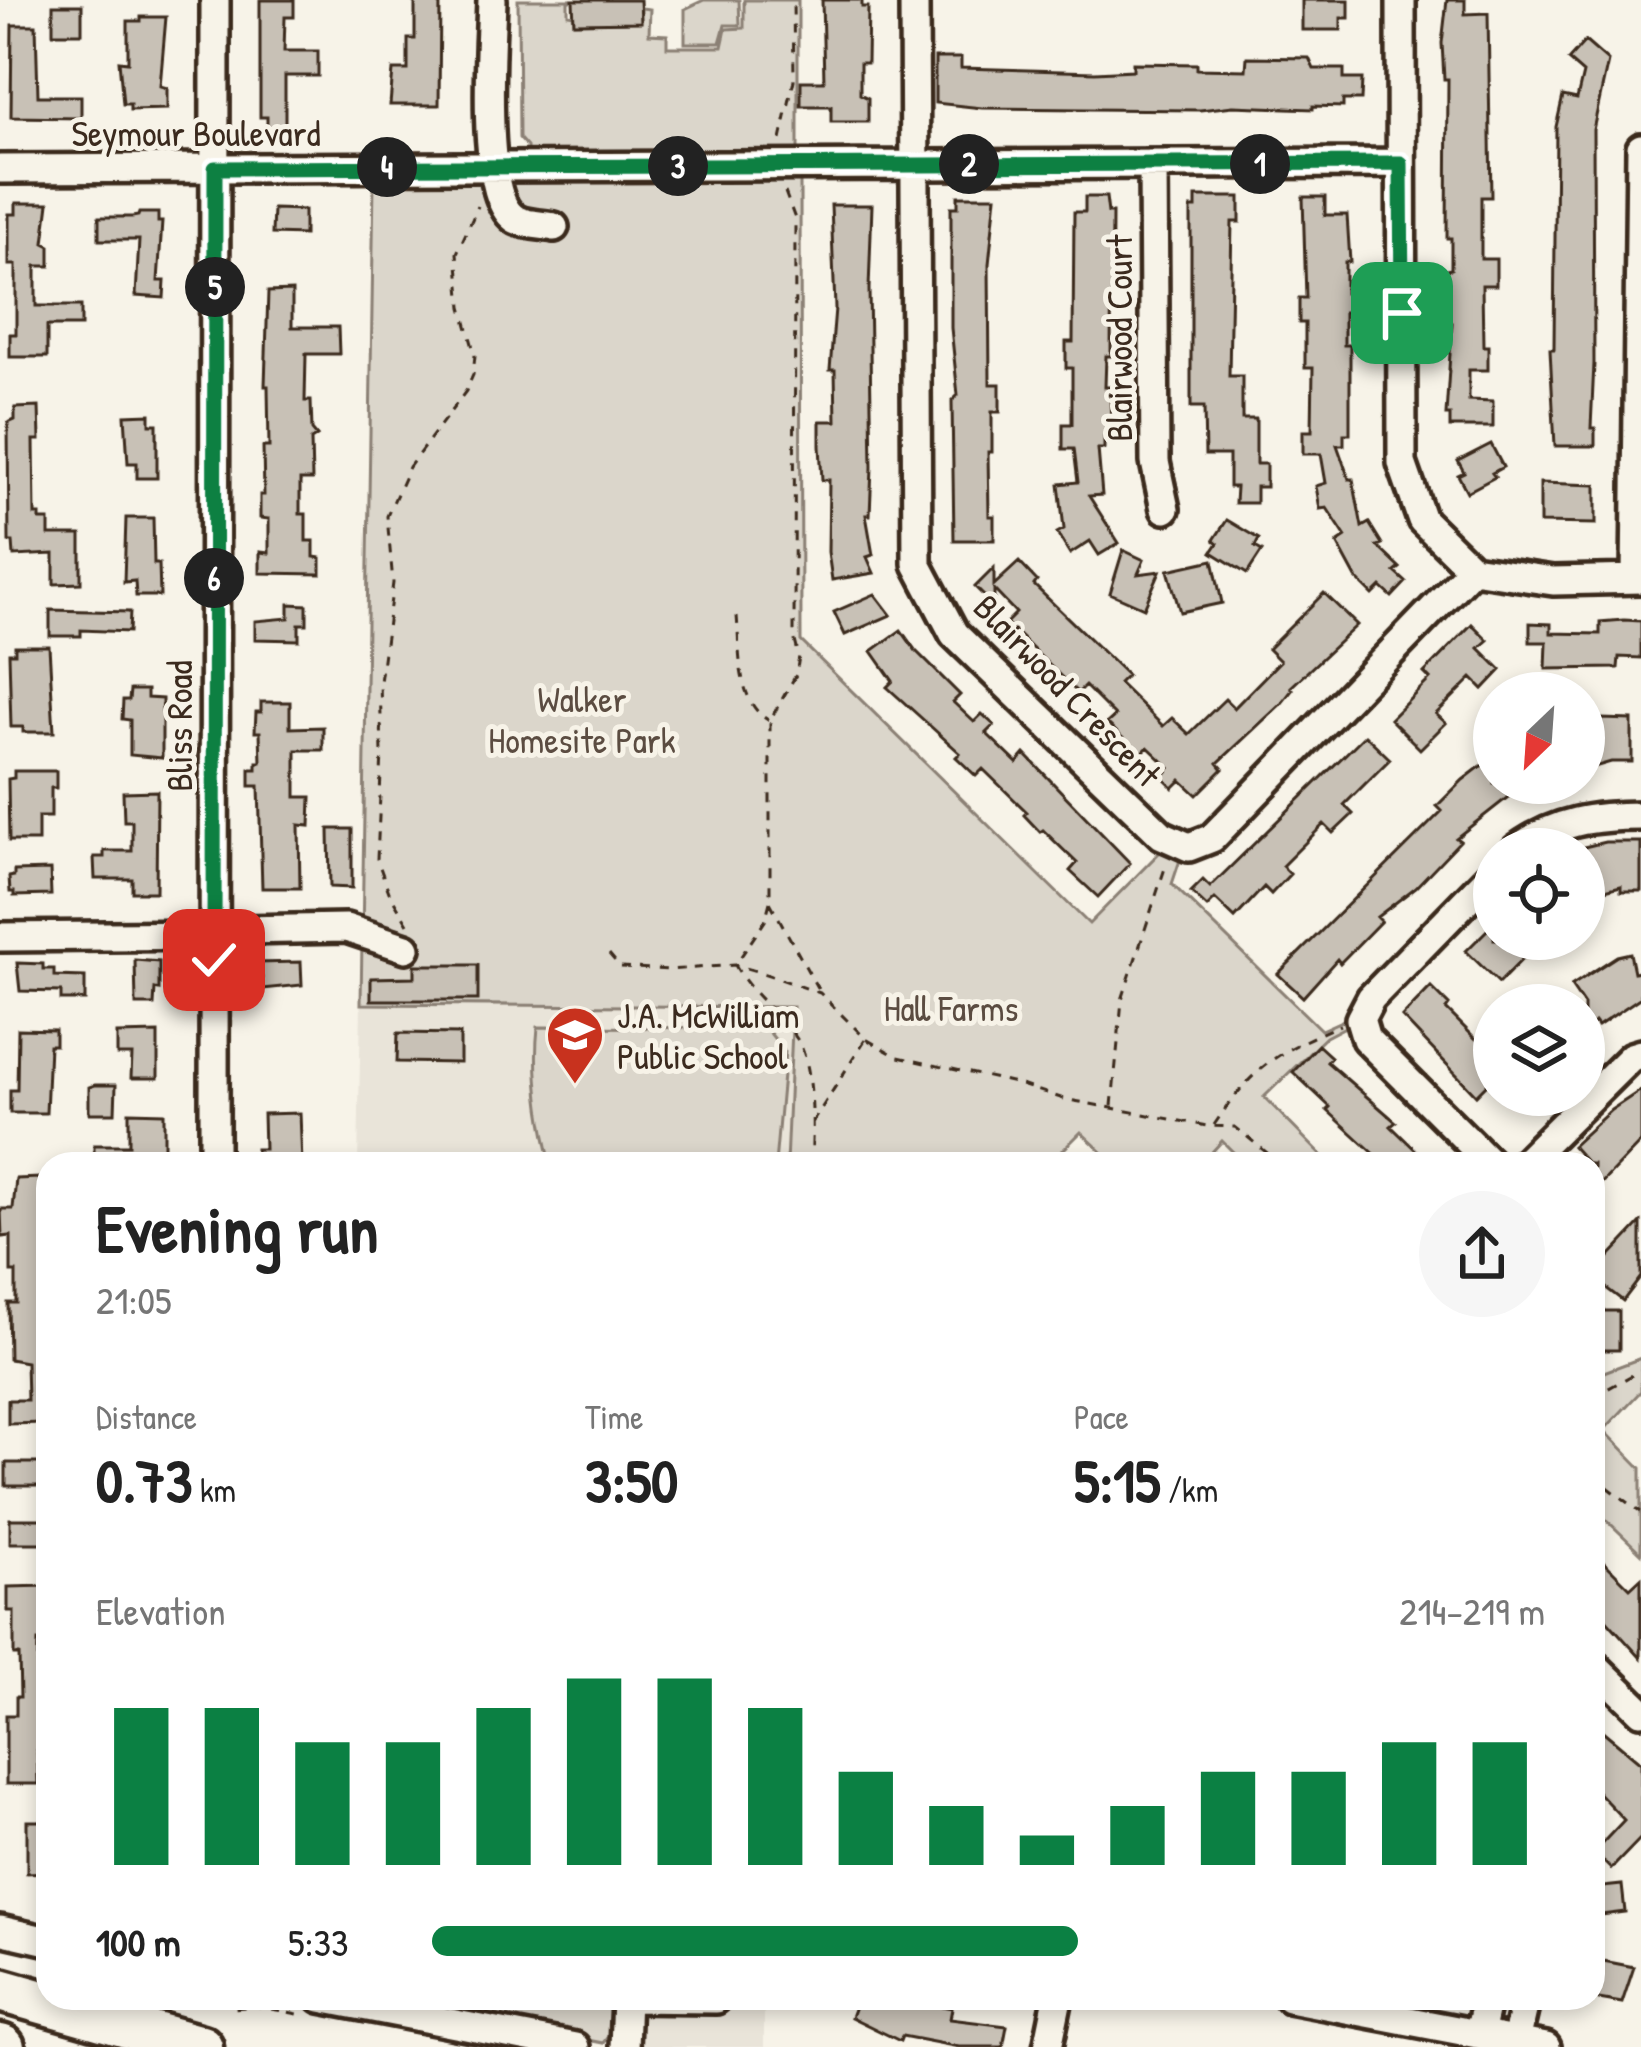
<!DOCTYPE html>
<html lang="en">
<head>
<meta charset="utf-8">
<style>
  body { margin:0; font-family:"Patrick Hand",sans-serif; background:#f6f6f6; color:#222; height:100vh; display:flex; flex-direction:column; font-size:45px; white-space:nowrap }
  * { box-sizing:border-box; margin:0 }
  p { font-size:39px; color:#767676 }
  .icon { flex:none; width:66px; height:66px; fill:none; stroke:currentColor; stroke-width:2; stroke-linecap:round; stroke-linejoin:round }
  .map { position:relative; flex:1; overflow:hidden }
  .side { position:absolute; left:36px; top:1152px; width:1569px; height:858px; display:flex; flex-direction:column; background:#fff; border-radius:36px; box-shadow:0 6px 18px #0003 }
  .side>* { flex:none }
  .needle { width:78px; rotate:205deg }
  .fabs { position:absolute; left:1473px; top:672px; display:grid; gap:24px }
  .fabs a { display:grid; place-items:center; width:132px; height:132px; border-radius:50%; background:#fff; box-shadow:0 6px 18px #0003; font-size:60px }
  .pin { position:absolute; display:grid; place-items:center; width:102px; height:102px; color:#fff; margin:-51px; border-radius:24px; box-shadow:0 6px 18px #0006 }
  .km { position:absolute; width:60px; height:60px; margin:-30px; border-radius:50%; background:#222; color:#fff; font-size:33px; line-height:60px; text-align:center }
  .round { display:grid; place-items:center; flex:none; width:126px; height:126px; border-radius:63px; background:#f6f6f6 }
  .headline { display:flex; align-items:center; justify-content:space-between; height:204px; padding:0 60px }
  h1 { font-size:66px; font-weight:800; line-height:90px }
  .metrics { display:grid; grid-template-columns:repeat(3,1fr); gap:18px; height:204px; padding:12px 60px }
  .metrics div { display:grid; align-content:center }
  .metrics b { font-size:60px; font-weight:800 }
  .metrics small { font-size:33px; font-weight:400 }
  .metrics p { font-size:33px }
  .chart { height:336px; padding:24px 60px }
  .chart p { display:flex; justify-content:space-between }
  .chart svg { width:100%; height:216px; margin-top:12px; stroke:#0b8043; stroke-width:6 }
  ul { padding:0 60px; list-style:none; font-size:39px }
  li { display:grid; grid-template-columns:192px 144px 1fr; align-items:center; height:90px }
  li i { height:30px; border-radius:15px; background:#0b8043 }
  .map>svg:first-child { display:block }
  .built { fill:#e9e4d9 }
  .green { fill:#dbd6cb; stroke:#8b8074; stroke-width:3 }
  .building { fill:#c8c1b6; stroke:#3b2a1e; stroke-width:3 }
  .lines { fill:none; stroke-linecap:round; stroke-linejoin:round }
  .minor-casing { stroke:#3b2a1e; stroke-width:36 }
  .highway-casing { stroke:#3b2a1e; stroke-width:51 }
  .path { stroke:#3b2a1e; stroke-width:3; stroke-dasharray:9 9; stroke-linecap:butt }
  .minor { stroke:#f7f3e8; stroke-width:27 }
  .highway { stroke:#f7f3e8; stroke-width:42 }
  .route-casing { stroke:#fff; stroke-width:24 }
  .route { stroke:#0b8043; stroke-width:15 }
  .labels { text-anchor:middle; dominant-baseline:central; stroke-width:10; stroke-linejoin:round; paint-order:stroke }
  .street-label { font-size:36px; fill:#3b2a1e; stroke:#f7f3e8 }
  .park-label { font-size:36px; fill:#5b4c41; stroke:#f7f3e8 }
  .poi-label { font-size:36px; fill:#3b2a1e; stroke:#f7f3e8; text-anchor:start }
</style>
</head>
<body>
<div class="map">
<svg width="1641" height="2047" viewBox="0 0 1641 2047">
  <rect width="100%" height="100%" fill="#f7f3e8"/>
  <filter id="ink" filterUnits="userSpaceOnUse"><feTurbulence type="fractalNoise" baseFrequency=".00833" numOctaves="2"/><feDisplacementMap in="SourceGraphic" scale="24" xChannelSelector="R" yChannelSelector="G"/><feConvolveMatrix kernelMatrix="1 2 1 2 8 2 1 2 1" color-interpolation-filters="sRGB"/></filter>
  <g filter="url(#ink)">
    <!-- built -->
    <path class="built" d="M361,1004l433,3 -8,157h-428z
      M367,1998h397v49h-137z"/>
    <!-- green -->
    <path class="green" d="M518,0h54l-4,2v12l6,1v8l67,-2v-13l9,1 -1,25 18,1v12h55l4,-18 18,-1v-28h54v151l-271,2v-6l-8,-9z
      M704,0h35l1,25h-15l-5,18h-35v-34z
      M800,180l1,461 288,283 72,-73 20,6 -9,27 149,146 25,-11 1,7 -21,11 -62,60 66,67h-85l-23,-23 -21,23h-86l-34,-32 -32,32h-263l7,-157 -432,-3 13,-822z
      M538,1027l228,1 19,24 -10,112h-224c-11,-45 -18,-91 -13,-137z
      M1641,1358v33l-37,39 37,38v85l-48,-46v-131z
      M481,1998h136l-4,32 -10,13 -112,-22z"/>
    <!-- building -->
    <path class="building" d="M260,0h34v17h-9l-1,34h34v25h-33v51h-18v-10h-7z
      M415,0h25l-1,105h-49l3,-35h15v-31h7z
      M573,0h67l1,22 -67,1z
      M822,0h40v7h6l-1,56h-7v31l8,4v24h-37v-16h-30v-25h23z
      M1302,0h47v18h-8v12h-39z
      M1447,0h18v14l23,-1 3,184h-10v62h15v26h-14l1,61h5v24h-19v30l24,1v26h-43v-12h-4l6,-92h-5l-1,-27v-26l5,-1v-31h-4l1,-159h-4l-2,-36z
      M53,5h29v28h-29z
      M141,17h25l-6,69 7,2v21l-37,1v-6h-7l-4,-43 9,1v-41h13z
      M12,25h24l2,71h43v22l-70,-1z
      M1585,41l23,20 -15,69 1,233 -3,65h4v18h-40l-5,-97h4l2,-222 7,-31 14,3 6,-26 -15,-13z
      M1247,57l62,1 5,11h30v10h18l-1,21h-18v7l-30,-1v3l-80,-3 -33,4 -218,-2 -47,-5v-45h26v10l134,4 38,-2v-7l64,1v5l49,1z
      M958,196h38l-7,68 1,120h10v28h-8v40h-4l1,64h5v24h-40l-2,-139 6,-6 -7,-67v-121h7z
      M1085,197h21l2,16h4l-1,143h-5l-1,31h5l1,50h-7v12h-6l4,46 -13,1 30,47 -20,12 -9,-14 -20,13 -13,-21 7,-4 -5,-45 19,-2 -4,-33h-11v-25h9v-56h-6v-26h7l1,-130h11z
      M1196,197h44v25h-8l-3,154h13v43h14v45h10v23h-10v16h-21l1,-16h-7v-32h-24l-1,-48h-13v-199h5z
      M1303,197h22v18h22l3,47h-5v31h4v19h-5v33h6v89h-6v11h-7l12,34h4l9,48 7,-4 13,21 -5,2 23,22 -5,4 11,10 -14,15 -11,-10 -8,8 -17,-17 -19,-35 9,-6 -19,-29 -7,1 -4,-23 10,-3 -5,-29h-18v-23h9l1,-63h-8v-45h-6v-25h7z
      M16,203h33l-5,40 6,3v20h-14v40h45v20h-34v31h-37v-23h6v-69h-7v-51h7z
      M831,205h41l-3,84 3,178 -2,48h-4l7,40 -6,2 7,16 -42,7 -4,-28 1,-72h-7l-2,-34v-25h16l-1,-51h-5l5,-62z
      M273,209l31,1v25l-32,-1z
      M139,213h19v9h4l-4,59h7l-1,17 -28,-2 3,-56h-40v-23h33l6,-1z
      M292,291v36h46l1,27h-33l-1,47h6l1,29 5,6 -6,4 1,40h-12v34h6v27h8v16l7,1v16l-61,-1v-21l9,1v-34l-9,-1v-23h4l-1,-48h6l-1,-61h-3l3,-94z
      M39,407l1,33h-6l1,75h5v5h9v15h32v48l-27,1v-30l-40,2 -1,-14h-4l-1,-119 7,-3v-12z
      M150,414v10h7v54h-20v-15h-9l-3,-48z
      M1491,444l12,23 -11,6 3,4 -28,15 -9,-17 6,-3 -6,-11z
      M1540,483l56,2v39l-56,-1z
      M126,518h27l1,46h5l1,32h-24l-1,-15 -11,1z
      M1227,520l32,19 -4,8 7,4 -15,23 -35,-22 6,-9 -4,-3z
      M1123,550l21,10 -6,14 22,-3 -16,37 -34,-15z
      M1213,560l9,43 -42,9 -12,-42z
      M1019,562l18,19 -3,4 93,90 -8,8 44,43 9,-8 17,16 36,-35 9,9 46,-47 -12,-12 56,-56 33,32 -66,62 2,2 -11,14 -64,60 5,6 -26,26 -16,-15 -8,8 -11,-11 8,-9 -22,-21 -7,7 -15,-13 -19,-18 8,-7 -30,-30 -7,7 -72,-70 10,-10 -22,-23v16l-19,-19 19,-19v17z
      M875,594l16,21 -46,20 -11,-23z
      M289,604l18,1v19h-8v16l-44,-1v-18l34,-3z
      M50,610l80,2 -1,20 -48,-2v6h-31z
      M1624,620l17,1v37l-22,-1 -1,11 -72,1 1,-27h-17v-19l21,1v9l49,1v-12z
      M1472,624l16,16 -9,8 22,22 -18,19 -11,-11 -36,36 10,9 -26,26 -30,-30 40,-40 -6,-6z
      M901,630l15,21 44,44 -7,7 21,20 8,-8 12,11 -8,8 31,30 8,-9 105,109 -32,34 -28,-26 7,-8 -34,-33 -3,2 -16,-17 3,-3 -44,-43 -7,7 -20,-19 4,-4 -73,-66 6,-6 -21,-30z
      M15,646h34l5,86h-31v-5h-12l-2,-74h6z
      M130,690h17v8l15,1v59l-32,-3v-35l-8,-1 1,-19h6z
      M261,702h29v26l33,-1v23h-27v47h15l-1,29 -11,-1 1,63h-38l-3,-102h-9v-17h7v-7h4l-1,-30h-5l1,-20h5z
      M1601,719l31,1v42h-21l-27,8v-40l17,-4z
      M1365,735l25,24 -46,46 9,9 -20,19 -9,-9 -42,42 8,8 -19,20 -7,-7 -29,31 -20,-19 -8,8 -16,-15 12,-12 7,7z
      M1485,763l9,11v9h32l-70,55 4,3 -44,46 -39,30 4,4 -41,42 -3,-4 -34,38 -25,-23 164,-163 -5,-5 26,-26z
      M14,771h42v17h-5v29h-13v24h-29l-1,-62 6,-1z
      M157,791l-1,101h-24v-13h-37l-1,-22h10v-6h28v-30h-8l-1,-29z
      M329,829h23v59l-22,-1z
      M1605,842h36v49h-20v-5l-32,8 -5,-47z
      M50,870l1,25 -37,1v-4h-4l-1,-15 5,-1v-5z
      M1494,923v16h48l-43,44 -33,-32z
      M1630,953l4,19 7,-1v26l-43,29 -3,-4 -11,12v-29l-13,-19 46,-30z
      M135,960l24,2v28l-4,-1 -1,16h-18z
      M301,962l1,23 -40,4v-11h-7v-15z
      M17,963l26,1v5h11v7l31,1v23h-24v-8l-41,-1z
      M415,965h63v35h-107v-22l44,-1z
      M1431,987l18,18 -3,4 32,32 6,-7 10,9v34l-18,18 -74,-78z
      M18,1029l37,1v15h-6l-3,68h-36v-23h7z
      M158,1033v45h-27l1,-23h-15v-21z
      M398,1033l62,1v29l-63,-1z
      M1318,1045l13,12 -4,5 69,60 -5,4 39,38h-38l-10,-9 -3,3 -52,-48 3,-3 -37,-35z
      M95,1085h21l-1,28h-26v-26z
      M1641,1090v52l-48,50v-28h-5l-16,-18 39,-36z
      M129,1112l35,1v51h-70v-19h35z
      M300,1113l2,51h-46v-15h8l-1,-35z
      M40,1178v14h8v225l-3,6 -37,1v-24h19l-1,-38 -17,-3 -1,-56h8v-31h-5v-36l-9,1 -1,-28h12l3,-30z
      M1641,1223v54l-18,24 -30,-23v-4z
      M1593,1311h26v39h-26z
      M6,1463h38v23h-38z
      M10,1519h33v24h-33z
      M1593,1551l37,37 11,-10v80l-48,-53z
      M48,1586v55h-10l-1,41h11v66h-11l1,36h-32v-69h10v-18h4l-1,-42h-5v-44h-6v-24z
      M1593,1723l48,40v75l-30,31 -17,-17 30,-32 -31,-33z
      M27,1821h21v51l-21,1z
      M1622,1885l3,27 -32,4v-28z
      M1593,1959l41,8 -12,36 -29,-5z
      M858,1998h24l21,10 4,-9 45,9 -2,11 57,7 -4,21h-44l-57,-11 -2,5 -49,-24z"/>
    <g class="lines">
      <!-- minor casing -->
      <g class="minor-casing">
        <path id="minor" d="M492,0c-1,43 -14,200 25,220 10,5 27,5 37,7
          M914,0l3,564 37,70 208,201 27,12 23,-9 260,-269
          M1401,0l1,463 20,57 50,49 81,12 88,-2
          M1153,165l2,297 10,47
          M0,169l1401,-6
          M1636,579l5,-431
          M1517,849c38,-28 78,-33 124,-33
          M0,937l214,-2 22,-5 110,-2 60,20
          M214,1164l1,-1164
          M1491,1164l-125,-125 -6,-20 11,-21 123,-126
          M1523,1164l108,-107 10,-3
          M1593,1664l48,47
          M0,1930l48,11
          M321,1998l254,49
          M626,1998l90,1
          M1289,1998l257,49
          M1479,2034l8,-36
          M1516,2041l10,-43
          M624,2047l2,-49
          M1048,2047l10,-49"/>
      </g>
      <!-- highway casing -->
      <g class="highway-casing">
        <path id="highway" d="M0,1990l201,57
          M0,2046l3,1"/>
      </g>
      <!-- path -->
      <path class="path" d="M781,140l13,-60 -1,-80
        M785,192l10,27 -1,418 5,19 -3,19 -26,45v182l50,91
        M737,616c3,33 -1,85 31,104
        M770,902l-5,19 -30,44c16,30 43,47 62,74 18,26 16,94 14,125
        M408,924l-19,-32 -12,-33 5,-106 -2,-71 13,-99 -6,-67 22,-49 57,-76 7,-16 2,-20 -13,-48 -5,-54 21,-47
        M609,954l11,13 49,3 66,-5 25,7 60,21 46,46 32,18 117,26 49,16 143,27 28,1 46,37
        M1112,1106l10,-106 44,-135
        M812,1123l53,-83
        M1214,1125c39,-58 62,-73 126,-100
        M1593,1397l48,-27
        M1593,1476l48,36
        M221,1998l13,10 22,-2 47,9"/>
      <!-- minor -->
      <use href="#minor" class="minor"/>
      <!-- highway -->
      <use href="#highway" class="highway"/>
    </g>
  </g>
  <g class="lines" filter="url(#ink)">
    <!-- route casing -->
    <g class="route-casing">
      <path id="route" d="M214,960l1,-792 1186,-5 1,150"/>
    </g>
    <!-- route -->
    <use href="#route" class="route"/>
  </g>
  <!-- icons -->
  <defs>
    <g id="school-pin" transform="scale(3)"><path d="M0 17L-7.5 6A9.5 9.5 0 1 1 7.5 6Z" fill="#c8321e" stroke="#f7f3e8"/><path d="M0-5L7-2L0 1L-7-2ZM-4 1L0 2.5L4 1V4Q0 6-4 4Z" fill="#fff"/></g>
  </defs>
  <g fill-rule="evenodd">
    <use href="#school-pin" x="575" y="1035"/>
  </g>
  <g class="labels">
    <!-- street labels -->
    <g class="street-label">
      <text x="196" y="132">Seymour Boulevard</text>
      <text transform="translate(1118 338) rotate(-90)">Blairwood Court</text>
      <text transform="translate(1068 690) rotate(46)">Blairwood Crescent</text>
      <text transform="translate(178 726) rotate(-90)">Bliss Road</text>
    </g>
    <!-- park labels -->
    <g class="park-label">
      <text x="582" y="698">Walker<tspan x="582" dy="41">Homesite Park</tspan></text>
      <text x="951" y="1007">Hall Farms</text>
    </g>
    <!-- poi labels -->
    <g class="poi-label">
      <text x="617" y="1014">J.A. McWilliam<tspan x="617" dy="41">Public School</tspan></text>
    </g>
  </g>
</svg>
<div class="fabs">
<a><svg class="needle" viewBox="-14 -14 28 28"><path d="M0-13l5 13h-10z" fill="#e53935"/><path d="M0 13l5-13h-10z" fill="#767676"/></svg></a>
<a><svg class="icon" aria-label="locate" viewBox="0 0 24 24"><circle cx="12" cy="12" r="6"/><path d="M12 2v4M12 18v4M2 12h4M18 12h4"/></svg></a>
<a><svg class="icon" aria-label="layers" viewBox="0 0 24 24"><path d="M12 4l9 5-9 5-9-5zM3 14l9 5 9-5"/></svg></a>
</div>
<div class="pin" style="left:1402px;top:313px;background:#1e9e55"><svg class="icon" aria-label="arrive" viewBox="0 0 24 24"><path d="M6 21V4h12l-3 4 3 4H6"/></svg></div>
<div class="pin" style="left:214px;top:960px;background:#d93025"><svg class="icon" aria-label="check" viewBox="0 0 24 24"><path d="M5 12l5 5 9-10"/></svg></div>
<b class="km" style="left:1260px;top:164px">1</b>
<b class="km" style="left:969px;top:164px">2</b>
<b class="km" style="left:678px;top:166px">3</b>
<b class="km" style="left:387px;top:167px">4</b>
<b class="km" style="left:215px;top:287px">5</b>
<b class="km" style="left:214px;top:578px">6</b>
<section class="side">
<div class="headline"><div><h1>Evening run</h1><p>21:05</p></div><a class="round"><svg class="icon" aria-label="share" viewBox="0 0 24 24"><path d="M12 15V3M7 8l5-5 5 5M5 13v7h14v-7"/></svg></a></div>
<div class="metrics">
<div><p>Distance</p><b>0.73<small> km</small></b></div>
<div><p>Time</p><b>3:50</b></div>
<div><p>Pace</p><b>5:15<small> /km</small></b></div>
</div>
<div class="chart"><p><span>Elevation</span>214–219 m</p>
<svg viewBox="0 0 160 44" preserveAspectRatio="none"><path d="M5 44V12M15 44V12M25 44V19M35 44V19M45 44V12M55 44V6M65 44V6M75 44V12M85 44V25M95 44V32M105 44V38M115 44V32M125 44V25M135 44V25M145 44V19M155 44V19"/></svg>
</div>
<ul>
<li><b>100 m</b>5:33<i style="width:58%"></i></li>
</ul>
</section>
</div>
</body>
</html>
